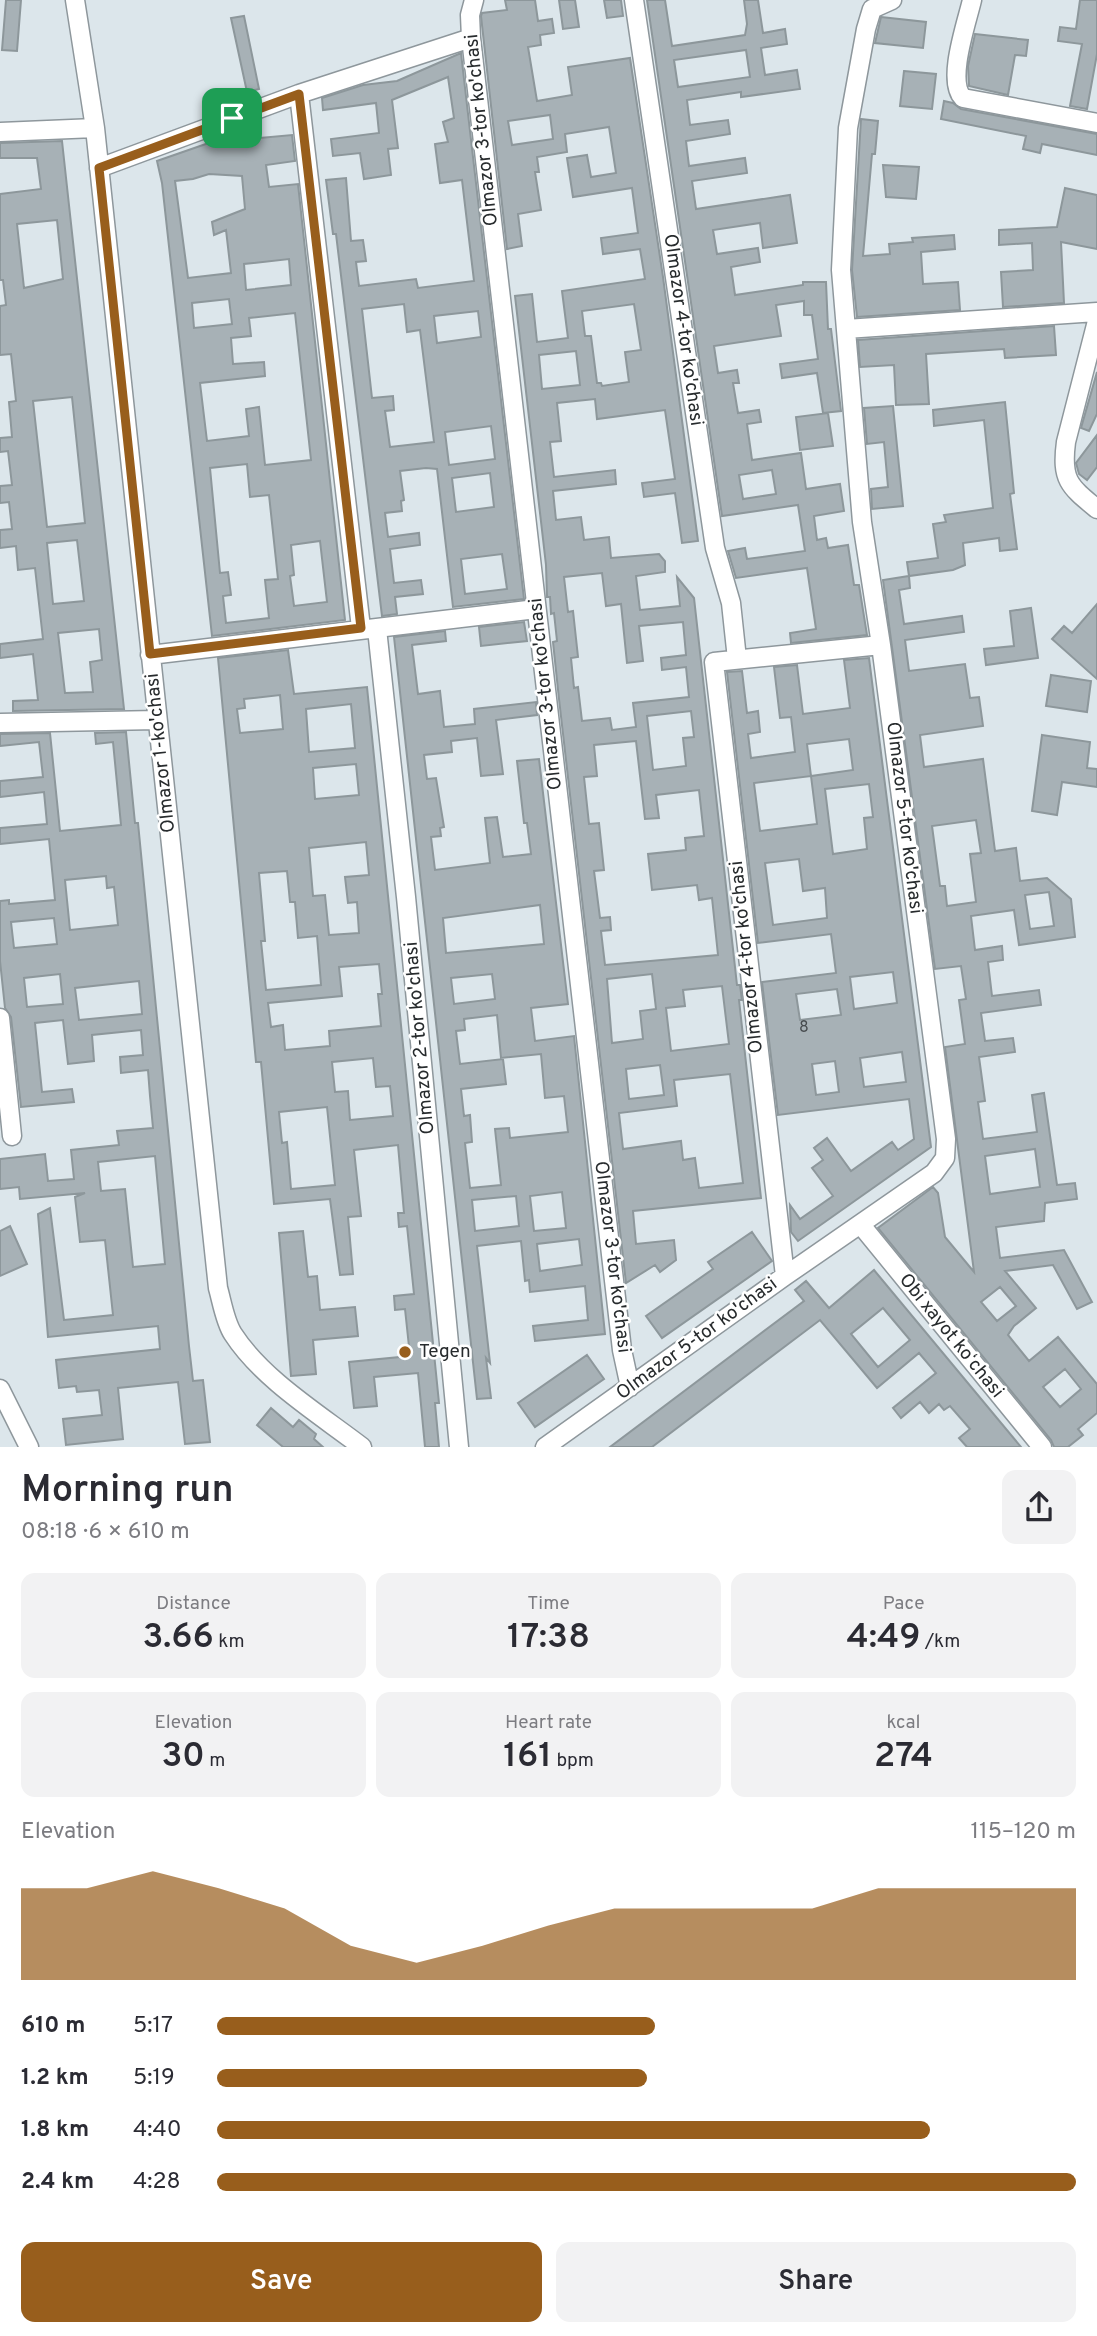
<!DOCTYPE html>
<html lang="en">
<head>
<meta charset="utf-8">
<style>
  body { margin:0; font-family:Overpass,sans-serif; background:#f2f2f3; color:#2b2b33; height:100vh; display:flex; flex-direction:column; font-size:26px; white-space:nowrap }
  * { box-sizing:border-box; margin:0 }
  p { font-size:23px; color:#7c7c81 }
  .icon { flex:none; width:38px; height:38px; fill:none; stroke:currentColor; stroke-width:2; stroke-linecap:round; stroke-linejoin:round }
  .map { position:relative; height:1447px; overflow:hidden }
  .drawer { display:flex; flex-direction:column; background:#fff; flex:1 }
  .drawer>* { flex:none }
  .pin { position:absolute; display:grid; place-items:center; width:60px; height:60px; color:#fff; margin:-30px; border-radius:14px; box-shadow:0 4px 10px #0006 }
  .round { display:grid; place-items:center; flex:none; width:74px; height:74px; border-radius:14px; background:#f2f2f3 }
  .head { display:flex; align-items:center; justify-content:space-between; height:119px; padding:0 21px }
  h1 { font-size:38px; font-weight:600; line-height:52px }
  .figures { display:grid; grid-template-columns:repeat(3,1fr); gap:10px; height:119px; padding:7px 21px }
  .figures div { display:grid; align-content:center; border-radius:14px; background:#f2f2f3; text-align:center }
  .figures b { font-size:35px; font-weight:600 }
  .figures small { font-size:19px; font-weight:400 }
  .figures p { font-size:19px }
  .chart { height:196px; padding:14px 21px }
  .chart p { display:flex; justify-content:space-between }
  .chart svg { width:100%; height:126px; margin-top:7px; fill:#985e1c; opacity:.7 }
  .button { display:flex; gap:14px; margin-top:auto; padding:14px 21px }
  .button a { flex:1; height:80px; border-radius:14px; background:#985e1c; color:#fff; font-size:28px; font-weight:600; line-height:80px; text-align:center }
  .button a+a { background:#f2f2f3; color:#2b2b33 }
  ul { padding:0 21px; list-style:none; font-size:23px }
  li { display:grid; grid-template-columns:112px 84px 1fr; align-items:center; height:52px }
  li i { height:18px; border-radius:9px; background:#985e1c }
  .map>svg:first-child { display:block }
  .building { fill:#a7b1b6; stroke:#8d979b; stroke-width:2; fill-rule:evenodd }
  .lines { fill:none; stroke-linecap:round; stroke-linejoin:round }
  .street-casing { stroke:#8e979c; stroke-width:21 }
  .street { stroke:#fff; stroke-width:18 }
  .route-casing { stroke:#fff; stroke-width:14 }
  .route { stroke:#985e1c; stroke-width:9 }
  .poi-dot { fill:#985e1c; stroke:#fff; stroke-width:2.5 }
  .labels { text-anchor:middle; dominant-baseline:central; stroke-width:5; stroke-linejoin:round; paint-order:stroke }
  .number-label { font-size:16px; fill:#474c4f }
  .street-label { font-size:19px; fill:#272b2d; stroke:#fff }
  .poi-label { font-size:19px; fill:#272b2d; stroke:#fff; text-anchor:start }
</style>
</head>
<body>
<div class="map">
<svg width="1097" height="1447" viewBox="0 0 1097 1447">
  <rect width="100%" height="100%" fill="#dce6eb"/>
  <!-- building -->
  <path class="building" d="M6,0h15l-4,51 -15,-1z
    M505,0h30l3,21 14,-2 2,14 -14,2 1,10 -13,2 9,54 35,-6 -4,-28 62,-9 33,219 35,264 -16,2 -7,-50 -31,4 -2,-14 33,-4 -10,-69 -68,9 -2,-20 -38,4 4,38 -11,1 4,35 61,-7 1,14 -63,7 3,29 25,-3 3,23 25,-3 2,21 48,-4 6,7v11l-29,4 4,34 40,-4 -3,-29 17,21 43,387h3l2,15h-3l22,198 -128,13 3,33 38,-4 2,20 -16,12 -5,-7 -29,18 -67,-584 -6,-57 4,-1 -3,-28 -3,1 -1,-17h-3l-1,-32 -31,-269 17,-2 5,48 31,-4 -6,-47 83,-12 -5,-30 -37,5 -2,-16 37,-5 -6,-45 -59,9 -6,-39 20,-3 4,22 25,-4 -7,-46 -44,7 2,18 -30,5 2,15h-4l6,38 -23,4 4,32 -15,3 -26,-233 1,-3 25,-3zM550,115l3,24 -41,6 -4,-24zM634,304l7,46 -16,2 4,30 -27,4 -1,-3h-4l-6,-47h-6l-3,-25zM576,351l4,34 -38,4 -3,-34zM602,573l4,33 15,-2 6,59 16,-2 -4,-35 44,-4 3,33 -25,3 1,12 24,-3 3,30 -56,6 3,24 -24,3 -2,-12 -28,3 -4,-34 -4,1 -3,-30 7,-1 -5,-46 -5,1 -4,-35zM691,711l3,26 -11,1 3,28 -33,4 -6,-54zM636,741l9,78 14,-1 -3,-23 43,-5 5,46 -19,2 1,12 -38,4 4,36 45,-5 2,15 13,-2 6,57 -113,10 -4,-34 10,-1 -1,-13 -10,1 -6,-47 10,-1 -5,-47 -10,1 -5,-47 13,-1 -3,-31zM652,974l4,35 -16,2 3,28 -31,4 -5,-64zM722,986l7,58 -58,7 -5,-43 19,-2 -2,-16zM660,1065l4,30 -35,4 -3,-30zM730,1074l13,109 -44,5 -4,-30 -12,2 -2,-19 -58,8 -4,-36 58,-7 -3,-26z
    M559,0h16l4,27 -16,2z
    M604,0h17l2,16 -16,2z
    M647,0h18l7,46 73,-11 2,-11 -3,-24h14l5,33 22,-4 2,15 -26,4 4,27 32,-5 3,19 -59,8v-5l-54,8 3,25 38,-5 2,14 -44,7 3,25 56,-8 2,15 -55,8 4,28 94,-14 7,48 -34,5 -3,-25 -47,7 4,24 41,-6 2,14 -29,5 4,28 68,-10v-3h23l2,47h3l10,82 -18,2 -6,-40 -35,5 -2,-14 38,-5 -6,-44h-8v-14l-28,4 5,31 -67,10 4,27 19,-3 2,13h-6l5,30 21,-3 2,12 -14,2 5,36 49,-7 5,36 34,-5 4,27 -30,5 3,24 9,-2 2,10 20,-3 6,40h5l8,50 -76,8 -1,-10 26,-4 -9,-61 -71,10 -8,-27 17,-3 2,11 58,-8 -7,-46 -76,11zM746,50l4,27 -72,10 -4,-27zM772,470l4,24 -33,5 -4,-24z
    M1080,0h17v54l-10,55 -17,-3 12,-62 -24,-3 2,-14 16,2z
    M244,16l15,73 -12,3 -16,-74z
    M881,17l45,5 -3,26 -48,-5z
    M975,34l53,6 -2,16 -11,-1 -7,40 -39,-9 -1,-20z
    M461,53l63,546 -71,8 -16,-138 -11,-1 -26,3 4,29 -3,1 1,10 -17,2 3,24 31,-4 1,12 -30,4 4,34 27,-3 2,14 -28,3 2,17 -15,2 -46,-382h-3l-7,-54 20,-2 5,63 12,-1 3,21 -10,1 3,24 57,-7 2,9 56,-7 -12,-101 -22,3 -5,-39 13,-2 -5,-20 11,-4 -6,-41 -56,23 6,48 -10,1 3,26 -27,4 -4,-26 -27,3 -2,-17 48,-6 -3,-30 -53,7 -1,-12 41,-13 34,-4zM404,304l3,28 13,-2 14,112 -44,5 -5,-36 9,-1 -1,-14 -21,2 -10,-89zM478,311l3,26 -44,6 -3,-27zM491,426l4,33 -46,6 -4,-33zM490,473l4,34 -38,5 -4,-34zM502,554l5,35 -42,5 -4,-35z
    M904,71l32,3 -4,35 -32,-3z
    M944,101l9,2 8,6 136,25v21l-55,-11 -2,9 -17,-4 3,-13 -85,-17z
    M861,119l17,2 -3,33h-3l-9,102 27,-2 -1,-10 24,-2 -1,-4 42,-3 1,14 -34,3 2,32 35,-2 2,28 -103,7 -5,-47z
    M246,130l4,9 42,-4 3,26 -29,4 3,22 29,-3 47,436 -133,16 -50,-453 -5,-22zM209,174l33,2 3,33 -33,13 2,13 12,-5 5,43 -43,5 -13,-97 18,-2zM289,259l2,26 -45,5 -2,-26zM229,299l3,25 -38,4 -2,-25zM295,313l16,147 -46,5 -6,-58 -13,2 3,27 -42,5 -7,-58 65,-7 -1,-14 -31,2 -2,-26 20,-2 -2,-18zM247,464l3,33 19,-2 9,84 -13,1 4,38 -43,5 -3,-27 8,-1 -3,-23 -8,1 -10,-105zM320,541l7,61 -33,4 -4,-30 4,-1 -3,-30z
    M62,141l62,568 -111,2v-10l25,-1 -5,-46 -33,4v-14l43,-5 -8,-71 -17,2 -2,-24 -16,2v-18l12,-1 -3,-27 -9,1v-17l12,-1 -4,-34 -8,1v-14l12,-1 -3,-35 7,-1 -5,-47 -11,1v-49l6,-1 -3,-25h-3v-86l41,-5 -4,-31h-37v-15zM57,220l6,59 -39,9 -7,-64zM72,397l13,126 -38,4 -14,-126zM77,540l7,61 -31,3 -6,-61zM99,629l3,31 -12,2 3,30 -28,1 -7,-60z
    M883,165l36,2 -3,32 -30,-2z
    M1065,188l32,7v54l-36,-7 3,61 -61,4 -2,-35 32,-2 -1,-27 -33,2v-15l58,-3z
    M1054,326l2,29 -51,3 -1,-9 -78,5 3,50 -33,1 -2,-40 -34,2 -2,-27z
    M1097,372v42l-8,17 -8,-3z
    M1005,402l9,91 -4,1 7,55 -17,2 -1,-13 -36,5 2,22 -12,5 -44,6 -2,-14 31,-4 -5,-34 13,-2 -2,-7 49,-7 -9,-88 -50,6 -1,-16z
    M893,406l10,100 -31,3 -1,-20 17,-2 -4,-45 -17,2 -3,-36z
    M828,413l5,33 -33,4 -4,-33z
    M1097,435v32l-10,13 -8,-6 -3,-11z
    M909,576l1,12 -11,2 5,34 58,-8 2,16 -59,8 4,31 56,-7 5,34 9,-1 4,29 -63,9 4,32 59,-8 12,92 21,-3 4,33 27,-3 24,21 4,38 -56,8 -5,-35 -43,6 4,34 27,-4 1,14 -15,2 4,34 47,-6 2,15 -60,8 4,28 28,-3 2,14 -36,5 6,44 -7,1 5,37 54,-7 -5,-37 12,-2 13,92 18,-2 2,16 -32,4 -1,18 -48,6 4,31 64,-8 28,52 -15,7 -24,-44 -48,6 31,37 -22,18 -6,9 21,26 29,-24 39,47v29l-19,16 5,6 -15,12h-14l-3,-7 -173,-212 55,-41 5,6 7,44 29,35 -29,-225 20,-3 -6,-44 7,-1 -5,-33 -26,3 -52,-389zM976,820l5,33 -11,1 6,48 -29,4 -2,-20h-5l-8,-60zM1049,892l5,34 -24,3 -5,-34zM1035,1149l5,38 -50,7 -5,-38zM1000,1287l16,19 -19,15 -16,-19zM1065,1369l16,20 -21,18 -17,-20z
    M1097,604v75l-45,-40 12,-13 8,7z
    M1031,608l7,50 -52,7 -2,-16 30,-3 -4,-35z
    M524,622l3,19 -46,5 -2,-19z
    M445,631l1,10 -34,4 6,49 22,-3 4,36 31,-3 -1,-15 62,-7 1,13 -41,5 7,54 -22,2 -4,-38 -26,3 1,11 -28,3 3,24 9,-1 8,49 -4,1 1,8 -10,1 4,33 55,-7 -5,-45 12,-1 6,40 28,-3 -4,-31h-3l-7,-62 22,-2 29,245 -37,4 4,33 39,-5 31,298 -70,7 -2,-15 55,-6 -3,-34 -55,6 -1,-12 -4,1 -4,-40 -44,5 13,117 -4,-5 5,40 -14,1 -83,-762zM540,905l4,39 -98,9 -3,-35zM492,974l3,25 -41,5 -3,-26zM497,1015l4,43 40,-4 4,44 19,-2 4,36 -58,6 -1,-10 -14,1 6,56 -31,3 -5,-45 7,-1 -2,-27 -6,1 -3,-27 45,-5 -3,-25 -43,5 -4,-33 9,-1 -1,-11zM562,1192l4,36 -32,3 -4,-35zM516,1196l3,30 -44,5 -3,-31zM579,1239l3,26 -42,6 -3,-27z
    M288,650l6,44 73,-7 72,716h-4l4,44h-14l-7,-74 -44,4 3,29 -23,2 -5,-46 61,-6 -5,-47 -10,1 -1,-14 20,-2 -7,-68 -8,1 -1,-14h6l-6,-68 -44,5 7,66 -13,1 5,57 -13,1 -10,-76 -56,5 -13,-142h-5l-38,-404zM280,695l3,34 -43,4 -3,-24 8,-1 -1,-9zM351,704l4,44 -46,4 -3,-43zM356,764l3,31 -44,4 -2,-31zM366,842l3,33 -24,2 3,26 9,-1 2,31 -30,2 -4,-40 -12,1 -4,-48zM287,871l3,31h5l3,36 19,-2 4,49 -55,5 -5,-49h4l-6,-68zM379,964l3,30h-4l3,32 -52,5 1,15 -45,4 -2,-25 -12,2 -3,-24 74,-7 -3,-29zM373,1058l3,29 14,-1 3,30 -43,4 -2,-29 -13,1 -3,-30zM327,1107l8,78 -44,4 -4,-47 -5,1 -3,-31z
    M869,658l62,489 -133,94 -7,-9 -1,-27 10,14 33,-23 -21,-28 11,-8 -9,-12 13,-10 24,33 41,-29 6,8 16,-11 -5,-40 -131,16 -16,-133 74,-9 -5,-39 -73,9 -31,-271 15,-1 5,42 11,-2 2,21 -12,2 3,24 44,-6 -4,-35 -11,1 -6,-51 23,-2 6,49 47,-6 -6,-48zM849,739l4,31 -42,6 -4,-32zM811,776l6,48 -57,7 -6,-48zM869,784l4,33 -9,1 3,31 -34,5 -8,-65zM799,859l4,32 22,-3 2,30 -54,7 -8,-62zM893,972l4,31 -43,6 -4,-32zM837,989l4,26 -41,5 -4,-26zM902,1052l4,30 -42,5 -4,-29zM835,1061l4,31 -23,3 -4,-31z
    M1051,675l40,6 -4,31 -41,-6z
    M126,732l9,91h3l51,523 4,35 10,-1 7,62 -25,2 -7,-62 -60,6 5,51 -57,6 -3,-26 39,-4 -3,-25 -22,2 -1,-6 -17,2 -3,-28 104,-11 -2,-23 -110,11 -10,-123 12,-6 14,112 49,-5 -8,-75 -25,2 -5,-45 10,-4 -65,6 -1,-12 -19,2v-30l45,-5 3,27 26,-2 -3,-29 48,-5 -2,-14 36,-3 -3,-32 -2,-26 -27,3 -1,-16 23,-2 -2,-25 -49,5 2,26 -26,3 -5,-44 -28,3 7,69 30,-3 2,13 -53,5 -10,-90 -6,-9 -5,-47v-60l9,-1v4l46,-4 -6,-61 -49,5v-16l47,-4 -3,-32 -44,5v-16l43,-4 -4,-35 -39,4v-12l50,-1 10,98 61,-6 -8,-83 -17,2 -1,-11zM106,876l1,12 7,-1 4,38 -48,5 -5,-50zM54,918l3,26 -43,4 -3,-26zM60,974l3,30 -36,3 -3,-29zM139,981l3,33 -63,6 -4,-32zM155,1156l10,108 -32,3 -8,-78 -24,2 -3,-29z
    M1042,735l48,7 -3,26 10,1v18l-35,-5 -5,33 -25,-4z
    M10,1226l17,38 -27,12v-45z
    M303,1231l5,46 9,-1 3,34 35,-3 3,29 -45,4 3,34 -25,2 -12,-143z
    M752,1232l20,29 -110,77 -16,-22 67,-47 -5,-7z
    M874,1270l147,177h-54l-8,-9 11,-9 -20,-23 -6,4 -5,-6 -10,9 -9,-11 -19,16 -8,-10 43,-35 -17,-20 -42,35 -57,-68 -168,127h-42l194,-146 -9,-11 11,-9 23,27zM883,1308l27,32 -32,27 -27,-33z
    M587,1355l17,24 -69,48 -17,-24z
    M271,1408l22,19 6,-7 17,14 -2,5 9,8h-40l-26,-22z"/>
  <g class="lines">
    <!-- street casing -->
    <g class="street-casing">
      <path id="street" d="M75,0l20,128 123,1160c4,14 7,34 15,46 29,45 86,80 129,113
        M474,0l-4,15 1,23 151,1312 8,37
        M634,0l81,548 16,55 6,56
        M972,0c-5,22 -26,81 -9,98l134,25
        M299,94l62,534
        M0,132l95,-4
        M99,168l200,-74 172,-56
        M1097,321l-31,121c-5,38 3,44 31,67
        M846,329l251,-17
        M377,629l29,268 53,550
        M150,655l386,-46
        M0,723l157,-3
        M0,1018l12,118
        M861,1225l181,222
        M785,1276l-71,-614 167,-17
        M0,1389l29,58
        M545,1447l240,-171 149,-103 11,-15 1,-19 -65,-494 -19,-123 -21,-252 7,-142 18,-99 6,-20 20,-9"/>
    </g>
    <!-- street -->
    <use href="#street" class="street"/>
  </g>
  <g class="lines">
    <!-- route casing -->
    <g class="route-casing">
      <path id="route" d="M299,94l62,534 -211,26 -51,-486z"/>
    </g>
    <!-- route -->
    <use href="#route" class="route"/>
  </g>
  <!-- markers -->
  <circle class="poi-dot" cx="405" cy="1352" r="7"/>
  <g class="labels">
    <!-- number labels -->
    <g class="number-label">
      <text x="804" y="1028">8</text>
    </g>
    <!-- street labels -->
    <g class="street-label">
      <text transform="translate(482 130) rotate(-96)">Olmazor 3-tor ko'chasi</text>
      <text transform="translate(683 330) rotate(82)">Olmazor 4-tor ko'chasi</text>
      <text transform="translate(546 694) rotate(-96)">Olmazor 3-tor ko'chasi</text>
      <text transform="translate(161 753) rotate(-96)">Olmazor 1-ko'chasi</text>
      <text transform="translate(904 818) rotate(83)">Olmazor 5-tor ko'chasi</text>
      <text transform="translate(747 957) rotate(-96)">Olmazor 4-tor ko'chasi</text>
      <text transform="translate(420 1038) rotate(-95)">Olmazor 2-tor ko'chasi</text>
      <text transform="translate(612 1257) rotate(83)">Olmazor 3-tor ko'chasi</text>
      <text transform="translate(951 1336) rotate(51)">Obi xayot koʻchasi</text>
      <text transform="translate(697 1339) rotate(-36)">Olmazor 5-tor ko'chasi</text>
    </g>
    <!-- poi labels -->
    <g class="poi-label">
      <text x="419" y="1352">Tegen</text>
    </g>
  </g>
</svg>
<div class="pin" style="left:232px;top:118px;background:#1e9e55"><svg class="icon" aria-label="arrive" viewBox="0 0 24 24"><path d="M6 21V4h12l-3 4 3 4H6"/></svg></div>
</div>
<section class="drawer">
<div class="head"><div><h1>Morning run</h1><p>08:18 · 6 × 610 m</p></div><a class="round"><svg class="icon" aria-label="share" viewBox="0 0 24 24"><path d="M12 15V3M7 8l5-5 5 5M5 13v7h14v-7"/></svg></a></div>
<div class="figures">
<div><p>Distance</p><b>3.66<small> km</small></b></div>
<div><p>Time</p><b>17:38</b></div>
<div><p>Pace</p><b>4:49<small> /km</small></b></div>
</div>
<div class="figures">
<div><p>Elevation</p><b>30<small> m</small></b></div>
<div><p>Heart rate</p><b>161<small> bpm</small></b></div>
<div><p>kcal</p><b>274</b></div>
</div>
<div class="chart"><p><span>Elevation</span>115–120 m</p>
<svg viewBox="0 0 160 44" preserveAspectRatio="none"><path d="M0 44V12L10 12L20 6L30 12L40 19L50 32L60 38L70 32L80 25L90 19L100 19L110 19L120 19L130 12L140 12L150 12L160 12V44z"/></svg>
</div>
<ul>
<li><b>610 m</b>5:17<i style="width:51%"></i></li>
<li><b>1.2 km</b>5:19<i style="width:50%"></i></li>
<li><b>1.8 km</b>4:40<i style="width:83%"></i></li>
<li><b>2.4 km</b>4:28<i style="width:100%"></i></li>
</ul>
<div class="button"><a>Save</a><a>Share</a></div>
</section>
</body>
</html>
